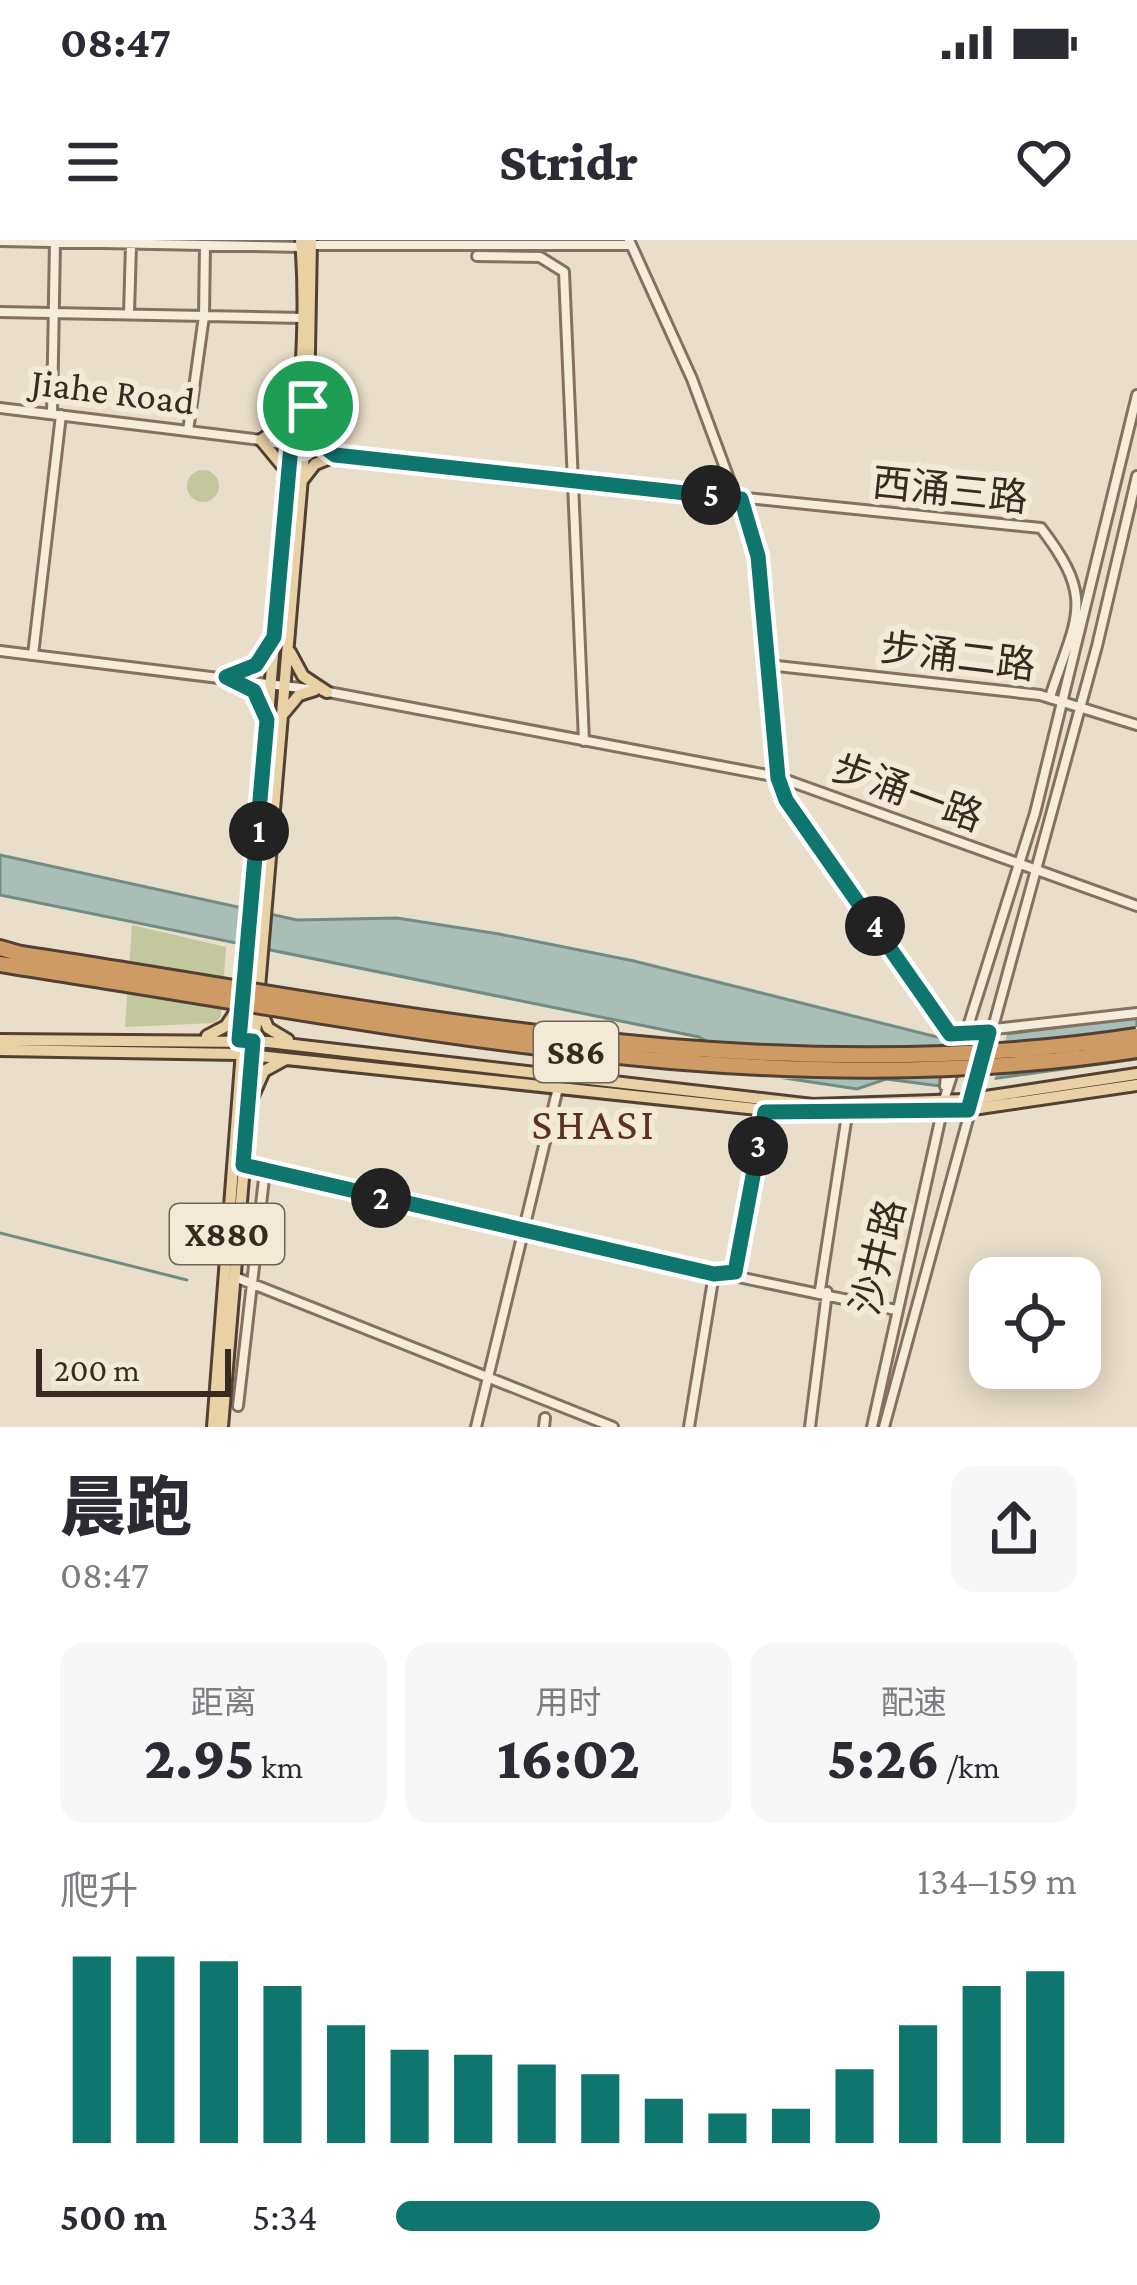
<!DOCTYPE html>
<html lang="zh">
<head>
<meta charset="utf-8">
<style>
  body { margin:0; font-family:"Crimson Pro","Noto Sans SC",serif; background:#f7f7f7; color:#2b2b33; height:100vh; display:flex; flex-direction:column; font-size:45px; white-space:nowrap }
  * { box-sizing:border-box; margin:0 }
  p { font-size:39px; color:#7c7c81 }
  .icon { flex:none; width:66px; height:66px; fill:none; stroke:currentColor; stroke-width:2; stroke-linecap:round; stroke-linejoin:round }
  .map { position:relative; height:1187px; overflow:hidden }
  .sheet { display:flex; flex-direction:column; background:#fff; flex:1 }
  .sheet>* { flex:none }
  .buttons { position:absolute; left:969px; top:1017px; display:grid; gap:24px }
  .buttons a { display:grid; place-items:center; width:132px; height:132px; border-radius:24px; background:#fff; box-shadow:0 6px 30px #0003; font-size:60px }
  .scale { position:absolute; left:36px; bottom:30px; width:195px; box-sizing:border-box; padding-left:12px; border:6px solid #362a21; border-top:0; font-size:33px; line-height:42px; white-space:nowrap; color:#362a21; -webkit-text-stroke:9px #f2e9d7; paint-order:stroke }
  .pin { position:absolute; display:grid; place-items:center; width:102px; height:102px; color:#fff; margin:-51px; border:6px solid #fff; border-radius:50%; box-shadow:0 3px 12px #0007 }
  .km { position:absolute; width:60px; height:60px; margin:-30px; border-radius:50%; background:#222; color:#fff; font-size:33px; line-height:60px; text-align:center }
  .round { display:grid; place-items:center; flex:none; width:126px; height:126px; border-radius:24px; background:#f7f7f7 }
  .summary { display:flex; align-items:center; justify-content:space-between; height:204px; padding:0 60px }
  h1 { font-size:66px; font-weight:800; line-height:90px }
  .stats { display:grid; grid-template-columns:repeat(3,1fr); gap:18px; height:204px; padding:12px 60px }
  .stats div { display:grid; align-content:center; border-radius:24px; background:#f7f7f7; text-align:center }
  .stats b { font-size:60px; font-weight:800 }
  .stats small { font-size:33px; font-weight:400 }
  .stats p { font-size:33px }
  .chart { height:336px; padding:24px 60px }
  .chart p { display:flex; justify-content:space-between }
  .chart svg { width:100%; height:216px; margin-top:12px; stroke:#0f766e; stroke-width:6 }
  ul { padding:0 60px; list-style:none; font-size:39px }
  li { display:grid; grid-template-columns:192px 144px 1fr; align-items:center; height:90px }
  li i { height:30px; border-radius:15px; background:#0f766e }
  .status { display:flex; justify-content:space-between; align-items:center; height:84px; padding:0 60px; background:#fff; direction:ltr }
  .status svg { height:33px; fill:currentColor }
  header { display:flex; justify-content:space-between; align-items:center; height:156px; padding:0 60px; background:#fff; font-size:54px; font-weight:800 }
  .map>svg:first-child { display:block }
  .green { fill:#c3c79d }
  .water { fill:#a9beb7; stroke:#708c84; stroke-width:3 }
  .pier { fill:#e9dec9 }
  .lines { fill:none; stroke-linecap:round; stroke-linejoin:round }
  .stream { stroke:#708c84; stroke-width:3 }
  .minor-casing { stroke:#84715f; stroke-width:14 }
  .major-casing { stroke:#524033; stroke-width:16 }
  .highway-casing { stroke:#524033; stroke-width:20 }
  .minor { stroke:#f5ecdb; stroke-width:8 }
  .major { stroke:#e8d1a5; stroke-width:10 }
  .highway { stroke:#ce9b64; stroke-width:14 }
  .highway-bridge-casing { stroke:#524033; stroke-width:20; stroke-linecap:butt }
  .highway-bridge { stroke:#ce9b64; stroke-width:14 }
  .route-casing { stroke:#fff; stroke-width:24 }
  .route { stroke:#0f766e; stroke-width:15 }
  .labels { text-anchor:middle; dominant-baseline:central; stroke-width:12; stroke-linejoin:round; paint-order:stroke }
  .shield { fill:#f2e9d7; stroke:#6e6358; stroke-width:3 }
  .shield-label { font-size:36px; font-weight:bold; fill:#362a21 }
  .street-label { font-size:39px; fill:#362a21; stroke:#f2e9d7 }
  .quarter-label { font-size:45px; letter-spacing:3px; fill:#5d2f26; stroke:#f2e9d7 }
</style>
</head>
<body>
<div class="status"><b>08:47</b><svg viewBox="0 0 49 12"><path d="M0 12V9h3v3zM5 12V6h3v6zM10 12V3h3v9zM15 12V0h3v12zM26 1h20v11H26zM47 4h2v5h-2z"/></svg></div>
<header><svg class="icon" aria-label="menu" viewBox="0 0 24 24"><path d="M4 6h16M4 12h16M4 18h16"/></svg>Stridr<svg class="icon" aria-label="heart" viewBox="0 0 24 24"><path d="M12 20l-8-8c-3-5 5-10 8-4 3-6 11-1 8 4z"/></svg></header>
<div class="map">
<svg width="1137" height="1187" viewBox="0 0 1137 1187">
  <rect width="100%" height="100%" fill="#e9dec9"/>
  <!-- green -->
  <path class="green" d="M187 246a16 16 0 1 1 32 0a16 16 0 1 1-32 0Z
    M132,685l94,22 -5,70 -7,6 -89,4z"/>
  <!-- water -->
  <path class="water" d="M0,615l297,65 100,-2 102,16 135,27 319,80 184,-24v42l-197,27 -54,-7 -29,10 -92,-14 -66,-38 -699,-142z"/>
  <!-- pier -->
  <path class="pier" d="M1137,787v31l-141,17 -3,9 -53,8 2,-14 -182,1 -44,-30 236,-2 3,-11 53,-6 -3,13z"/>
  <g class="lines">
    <!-- stream -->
    <path class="stream" d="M0,993l187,47"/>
    <!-- minor casing -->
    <g class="minor-casing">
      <path id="minor" d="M629,0l63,139 66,178 20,220 8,23 164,234
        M0,1l302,6
        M311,5h319
        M477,16l63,1 24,15 20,469
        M0,72l304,6
        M129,74l2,-70
        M0,168l261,32 74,16 706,72c56,73 35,88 9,169
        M52,174l3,-172
        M188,191l16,-115 1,-71
        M0,411l308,38
        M33,415l28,-240
        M768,425l272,30 97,30
        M323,451l455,86 359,129
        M950,794l187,-21
        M959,815l76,-242 102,-418
        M945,846l5,-52
        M944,860l10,-31
        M243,924l280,68 373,78
        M735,1032l30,-160
        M235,1037l378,150
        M820,1050l27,-175
        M238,1166l27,-236
        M476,1187l82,-339
        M544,1187l1,-9
        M689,1187l25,-153
        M810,1187l17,-135
        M872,1187l71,-320
        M884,1187l213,-781 40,-170"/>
    </g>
    <!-- major casing -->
    <g class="major-casing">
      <path id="major" d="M310,175l8,27 17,14
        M261,200l24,29
        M261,200l31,-21
        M301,242l14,-18 20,-8
        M290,412l13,24 24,16
        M226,437l25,-8 20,-22
        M229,438l25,13 12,21
        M284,473l15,-18 16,-5
        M259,767l9,21 20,12
        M207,796l19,-10 14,-21
        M0,800l268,2 545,63 152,-5 172,-26
        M0,810l239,4 574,61 153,-5 171,-25
        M252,858l12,-27 20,-11
        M213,1187c19,-266 41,-532 62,-798 10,-128 37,-260 26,-389
        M222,1187l86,-1021 3,-166"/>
    </g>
    <!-- highway casing -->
    <g class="highway-casing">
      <path id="highway" d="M0,708l21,6
        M0,724l19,3"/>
    </g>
    <!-- minor -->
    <use href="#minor" class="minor"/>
    <!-- major -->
    <use href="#major" class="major"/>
    <!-- highway -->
    <use href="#highway" class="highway"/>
    <!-- highway-bridge casing -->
    <g class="highway-bridge-casing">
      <path id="highway-bridge" d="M21,714c370,56 741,140 1116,82
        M19,727c370,56 743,142 1118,83"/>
    </g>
    <!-- highway-bridge -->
    <use href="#highway-bridge" class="highway-bridge"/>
  </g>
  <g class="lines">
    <!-- route casing -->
    <g class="route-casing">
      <path id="route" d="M308,166l10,36 17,13 406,44 17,57 20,222 8,22 164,234 39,-2 -21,78 -203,2 -30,160 -21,2 -471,-109 10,-124 -14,-1 28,-320 -13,-29 -28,-14 30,-12 18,-28 17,-191 13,3z"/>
    </g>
    <!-- route -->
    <use href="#route" class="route"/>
  </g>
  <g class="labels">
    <!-- shield labels -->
    <g class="shield">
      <rect x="534" y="782" width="84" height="60" rx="9"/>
      <rect x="170" y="964" width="114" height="60" rx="9"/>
    </g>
    <g class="shield-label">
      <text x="576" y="812">S86</text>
      <text x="227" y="994">X880</text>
    </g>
    <!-- street labels -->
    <g class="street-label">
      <text transform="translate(113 151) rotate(7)">Jiahe Road</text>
      <text transform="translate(950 250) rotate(6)">西涌三路</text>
      <text transform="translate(958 416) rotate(7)">步涌二路</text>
      <text transform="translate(908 552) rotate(20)">步涌一路</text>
      <text transform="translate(878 1017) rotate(-76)">沙井路</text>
    </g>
    <!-- quarter labels -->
    <g class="quarter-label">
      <text x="594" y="884">SHASI</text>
    </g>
  </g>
</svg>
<div class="buttons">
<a><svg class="icon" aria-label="locate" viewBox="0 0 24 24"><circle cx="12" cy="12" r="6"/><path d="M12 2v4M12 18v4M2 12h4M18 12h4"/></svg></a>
</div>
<div class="scale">200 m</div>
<div class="pin" style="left:308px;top:166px;background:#1e9e55"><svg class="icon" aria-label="arrive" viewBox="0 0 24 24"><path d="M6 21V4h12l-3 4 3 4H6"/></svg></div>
<b class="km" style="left:259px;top:591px">1</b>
<b class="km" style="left:381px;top:958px">2</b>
<b class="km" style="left:758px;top:906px">3</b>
<b class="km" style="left:875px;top:686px">4</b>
<b class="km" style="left:711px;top:255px">5</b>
</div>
<section class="sheet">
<div class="summary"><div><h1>晨跑</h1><p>08:47</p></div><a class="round"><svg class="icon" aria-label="share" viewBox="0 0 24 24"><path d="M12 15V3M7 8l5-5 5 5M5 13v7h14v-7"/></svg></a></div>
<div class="stats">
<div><p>距离</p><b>2.95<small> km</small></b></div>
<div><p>用时</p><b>16:02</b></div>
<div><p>配速</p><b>5:26<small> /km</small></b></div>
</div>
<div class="chart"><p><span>爬升</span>134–159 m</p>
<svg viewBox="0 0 160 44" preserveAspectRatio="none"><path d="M5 44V6M15 44V6M25 44V7M35 44V12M45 44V20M55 44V25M65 44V26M75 44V28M85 44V30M95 44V35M105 44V38M115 44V37M125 44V29M135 44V20M145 44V12M155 44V9"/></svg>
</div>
<ul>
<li><b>500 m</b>5:34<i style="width:71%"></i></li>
</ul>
</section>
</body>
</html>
